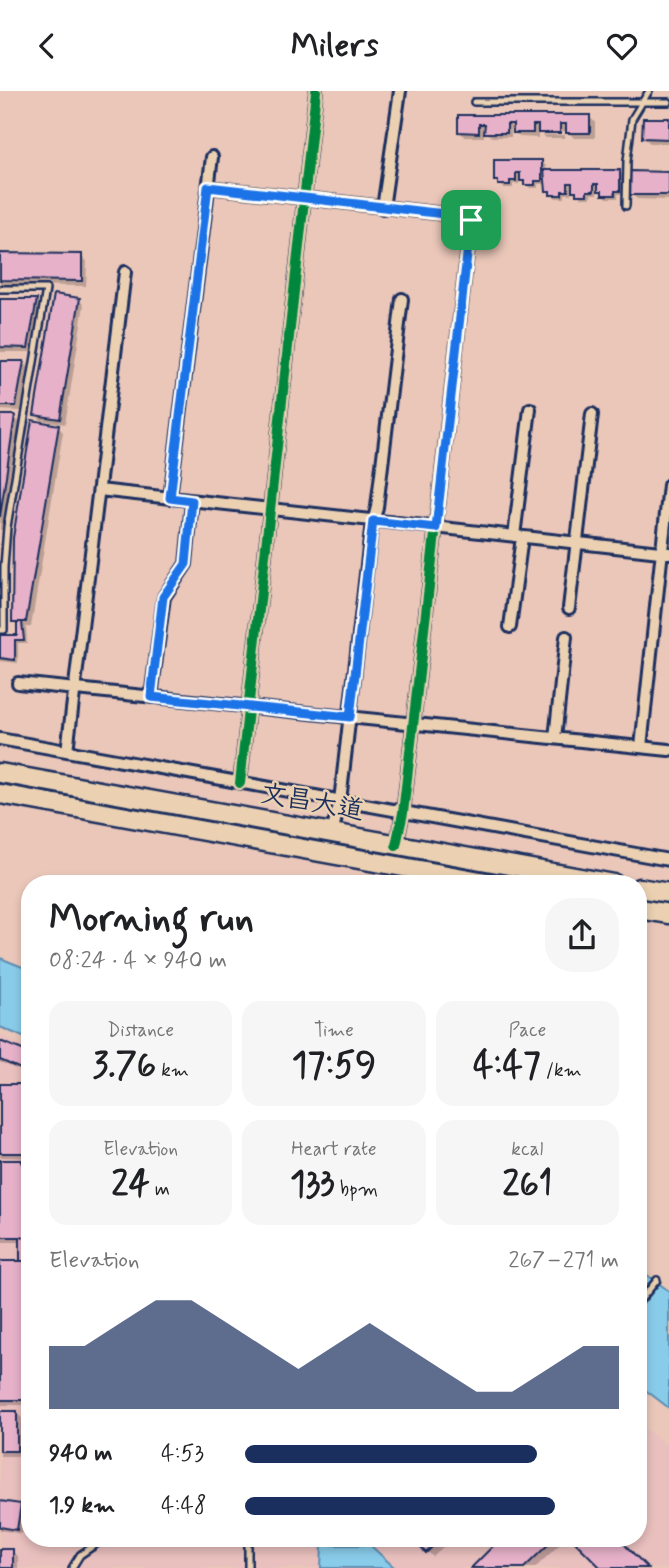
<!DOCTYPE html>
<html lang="en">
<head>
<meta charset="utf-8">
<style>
  body { margin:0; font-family:Mynerve,"LXGW WenKai TC",sans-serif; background:#f6f6f6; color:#202124; height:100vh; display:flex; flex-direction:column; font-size:26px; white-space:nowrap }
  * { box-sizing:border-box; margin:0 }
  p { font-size:23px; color:#757577 }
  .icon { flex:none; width:38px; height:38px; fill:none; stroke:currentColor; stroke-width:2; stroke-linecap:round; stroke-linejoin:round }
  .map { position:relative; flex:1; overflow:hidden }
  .details { position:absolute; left:21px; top:784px; width:626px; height:672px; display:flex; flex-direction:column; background:#fff; border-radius:28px; box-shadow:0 4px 10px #0003 }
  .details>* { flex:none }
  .pin { position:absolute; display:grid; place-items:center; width:60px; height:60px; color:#fff; margin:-30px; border-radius:14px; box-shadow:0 4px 10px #0006 }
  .round { display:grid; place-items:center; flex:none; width:74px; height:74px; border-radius:28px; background:#f6f6f6 }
  .headline { display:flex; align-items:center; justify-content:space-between; height:119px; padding:0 28px }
  h1 { font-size:38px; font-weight:800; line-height:52px }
  .figures { display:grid; grid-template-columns:repeat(3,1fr); gap:10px; height:119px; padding:7px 28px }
  .figures div { display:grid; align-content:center; border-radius:18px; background:#f6f6f6; text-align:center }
  .figures b { font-size:35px; font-weight:800 }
  .figures small { font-size:19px; font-weight:400 }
  .figures p { font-size:19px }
  .chart { height:196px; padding:14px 28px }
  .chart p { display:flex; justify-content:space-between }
  .chart svg { width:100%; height:126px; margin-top:7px; fill:#1b2f5e; opacity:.7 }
  ul { padding:0 28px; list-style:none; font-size:23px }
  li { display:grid; grid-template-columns:112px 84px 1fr; align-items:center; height:52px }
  li i { height:18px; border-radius:9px; background:#1b2f5e }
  header { display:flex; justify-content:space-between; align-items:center; height:91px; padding:0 28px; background:#fff; font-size:32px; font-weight:800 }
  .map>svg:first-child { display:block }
  .built { fill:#e9c0be }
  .water { fill:#89ccea; stroke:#5d8db2; stroke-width:2 }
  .shadow { fill:#0003 }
  .building { fill:#e6b1c9; stroke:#1b2f5e; stroke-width:2 }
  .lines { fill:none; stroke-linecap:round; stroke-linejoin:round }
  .service-casing { stroke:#1b2f5e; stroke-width:10 }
  .minor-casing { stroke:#1b2f5e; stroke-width:16 }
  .primary-casing { stroke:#1b2f5e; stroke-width:23 }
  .service { stroke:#ebd1b2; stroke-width:5 }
  .minor { stroke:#ebd1b2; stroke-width:10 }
  .primary { stroke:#ebd1b2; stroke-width:18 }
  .cycleway-casing { stroke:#ebd1b2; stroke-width:15 }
  .cycleway { stroke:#00873e; stroke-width:10 }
  .route-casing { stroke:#fff; stroke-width:14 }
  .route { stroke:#1a73e8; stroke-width:9 }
  .labels { text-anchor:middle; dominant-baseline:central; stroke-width:5; stroke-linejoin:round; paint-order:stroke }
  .street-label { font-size:26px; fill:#1b2f5e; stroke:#ebd1b2 }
</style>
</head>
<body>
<header><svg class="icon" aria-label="back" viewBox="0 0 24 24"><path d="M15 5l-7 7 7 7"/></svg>Milers<svg class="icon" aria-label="heart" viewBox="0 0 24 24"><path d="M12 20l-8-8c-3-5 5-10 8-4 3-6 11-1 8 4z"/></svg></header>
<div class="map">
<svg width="669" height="1477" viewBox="0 0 669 1477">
  <rect width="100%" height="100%" fill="#eac7b9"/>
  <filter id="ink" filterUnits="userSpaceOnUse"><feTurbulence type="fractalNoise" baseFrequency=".0143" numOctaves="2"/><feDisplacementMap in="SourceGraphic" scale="14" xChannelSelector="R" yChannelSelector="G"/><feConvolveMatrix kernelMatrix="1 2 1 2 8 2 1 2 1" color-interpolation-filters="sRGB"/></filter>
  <g filter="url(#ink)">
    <!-- built -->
    <path class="built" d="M0,944l30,13v490h609v-114l30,23v121h-669z"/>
    <!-- water -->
    <path class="water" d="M0,867l30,12v70l-30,-13z
      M639,1178l30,22v117l-30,-23z
      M322,1454h48l25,23h-74z"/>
    <!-- shadow -->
    <path class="shadow" d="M460,25l129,1 6,5v16h-21l-9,-9v2h-22v4h22v3h-19l-8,-8v8l-18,-1 -9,-8v8h-19l-8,-7v7h-19l-5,-5z
      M669,29v23h-19l-6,-5z
      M542,71l4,4v6h74l4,4v18h-6v4h-11l-9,-10 -1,6h-6v4h-9l-11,-10v6h-6v4h-9l-8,-8 -1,-6h-9v4h-8l-11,-10v6h-6v4h-9l-9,-8z
      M669,82v27l-32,-1 -6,-5z
      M0,164l81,1 6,5 -1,25 -86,-1z
      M79,209l5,5 -19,119 -24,-4 -5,-6z
      M0,210h36l6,5 -9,46h-33z
      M0,271h23l6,6 -8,43 -21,-1z
      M0,326h14l6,6 -16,107h-4z
      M58,336l5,5 -32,195h-5l1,16h-9v20l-18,-2v-24h19v-10l-5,-5z
      M0,452l2,2 -1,84h-1z
      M0,952l30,12v20l-30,-13z
      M0,995h30v72l-30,-1z
      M0,1071h21l5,4h4v239h-30v-142h25l-3,-21h-22z
      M0,1322h16l6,5v38h-22z
      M0,1412l20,3 6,6 -4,22 -22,-4z
      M414,1447h38l-19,19z
      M504,1447h55l3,4 -27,26h-61z
      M0,1460h12l6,5v12h-18z"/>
    <!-- building -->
    <path class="building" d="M458,24h132v18h-24v-9h-6v9h-22v-8h-5v8h-20v-9h-6v9h-23l1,-9h-6v9l-21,-1z
      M643,27h26v21l-27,-1z
      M494,69h48v21h-7v4h-11v-4h-4v-8h-4v8h-6v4h-12v-4h-4z
      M544,79h76v21h-5v4h-13v-4h-4v-7h-4v7h-7v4h-11v-4h-4v-8h-4v8h-6v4h-12v-4h-4z
      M630,80l39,1v23h-39z
      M0,162l82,1v27l-82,-1z
      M54,203l26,4 -20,121 -26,-4z
      M0,208h37l-9,49 -28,-1z
      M0,270h24l-8,45h-16z
      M0,324h15l-15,102z
      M32,329l27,5 -33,197h-14l1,-84z
      M17,531h5l2,18h-9v20l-15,-2v-23h17z
      M0,950l30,12v20l-30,-13z
      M0,993h30v69h-30z
      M0,1069h22v4h8v73h-30z
      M20,1146h10v24h-10z
      M0,1170h30v139h-30z
      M0,1320h17v40h-17z
      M0,1410l21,3 -4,26 -17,-3z
      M411,1447h30l-15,15z
      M501,1447h54l-31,30h-53z
      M571,1447h47l30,30h-47z
      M0,1458h13v19h-13z"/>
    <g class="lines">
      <!-- service casing -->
      <g class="service-casing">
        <path id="service" d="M474,11h195
          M626,115l1,-45 5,-42 17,-28
          M0,198h46l-39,238 -3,40v63h-4
          M639,1211l18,-22
          M72,1477l8,-13 25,-17
          M248,1477v-30"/>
      </g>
      <!-- minor casing -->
      <g class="minor-casing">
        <path id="minor" d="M208,96l254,29 9,4 -68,593 -7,32
          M383,117l17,-117
          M99,399l570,63
          M170,407l42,-341
          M514,445l16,-127
          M569,517l23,-194
          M510,536l12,-90
          M18,592l651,67
          M151,606l13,-100 22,-33 6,-63
          M555,647l11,-101
          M0,648l669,121
          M641,656l28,-262
          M67,660l58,-479
          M240,692l76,-692
          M332,742l8,-32 31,-271 6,-23 25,-208"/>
      </g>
      <!-- primary casing -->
      <g class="primary-casing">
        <path id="primary" d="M0,682l614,111
          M0,703l497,90
          M639,797l30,5
          M639,818l30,5"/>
      </g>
      <!-- service -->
      <use href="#service" class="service"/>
      <!-- minor -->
      <use href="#minor" class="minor"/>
      <!-- primary -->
      <use href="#primary" class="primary"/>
      <!-- cycleway casing -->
      <g class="cycleway-casing">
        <path id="cycleway" d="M208,96l254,29 9,4 -68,593 -7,32
          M240,692l76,-692"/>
      </g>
      <!-- cycleway -->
      <use href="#cycleway" class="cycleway"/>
    </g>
  </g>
  <g class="lines" filter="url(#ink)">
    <!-- route casing -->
    <g class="route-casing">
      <path id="route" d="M208,96l254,29 9,4 -35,308 -63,-7 -23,196 -199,-20 12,-100 23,-33 6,-63 -22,-3z"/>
    </g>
    <!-- route -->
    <use href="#route" class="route"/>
  </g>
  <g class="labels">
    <!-- street labels -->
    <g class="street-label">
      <text transform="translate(312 712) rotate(10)">文昌大道</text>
    </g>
  </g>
</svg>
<div class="pin" style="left:471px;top:129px;background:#1e9e55"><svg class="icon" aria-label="arrive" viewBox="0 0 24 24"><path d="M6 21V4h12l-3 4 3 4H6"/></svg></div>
<section class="details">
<div class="headline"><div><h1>Morning run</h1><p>08:24 · 4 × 940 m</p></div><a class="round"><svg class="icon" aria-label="share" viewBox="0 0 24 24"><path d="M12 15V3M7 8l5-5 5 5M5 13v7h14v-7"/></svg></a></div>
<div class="figures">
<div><p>Distance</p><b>3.76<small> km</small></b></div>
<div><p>Time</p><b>17:59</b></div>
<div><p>Pace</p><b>4:47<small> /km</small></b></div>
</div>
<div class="figures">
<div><p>Elevation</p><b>24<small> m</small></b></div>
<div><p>Heart rate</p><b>133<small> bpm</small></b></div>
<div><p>kcal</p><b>261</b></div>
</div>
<div class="chart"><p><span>Elevation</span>267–271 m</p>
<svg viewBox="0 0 160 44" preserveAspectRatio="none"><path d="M0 44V22L10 22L20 14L30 6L40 6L50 14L60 22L70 30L80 22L90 14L100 22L110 30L120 38L130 38L140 30L150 22L160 22V44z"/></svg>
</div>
<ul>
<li><b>940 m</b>4:53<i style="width:78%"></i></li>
<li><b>1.9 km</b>4:48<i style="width:83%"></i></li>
</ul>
</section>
</div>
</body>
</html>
